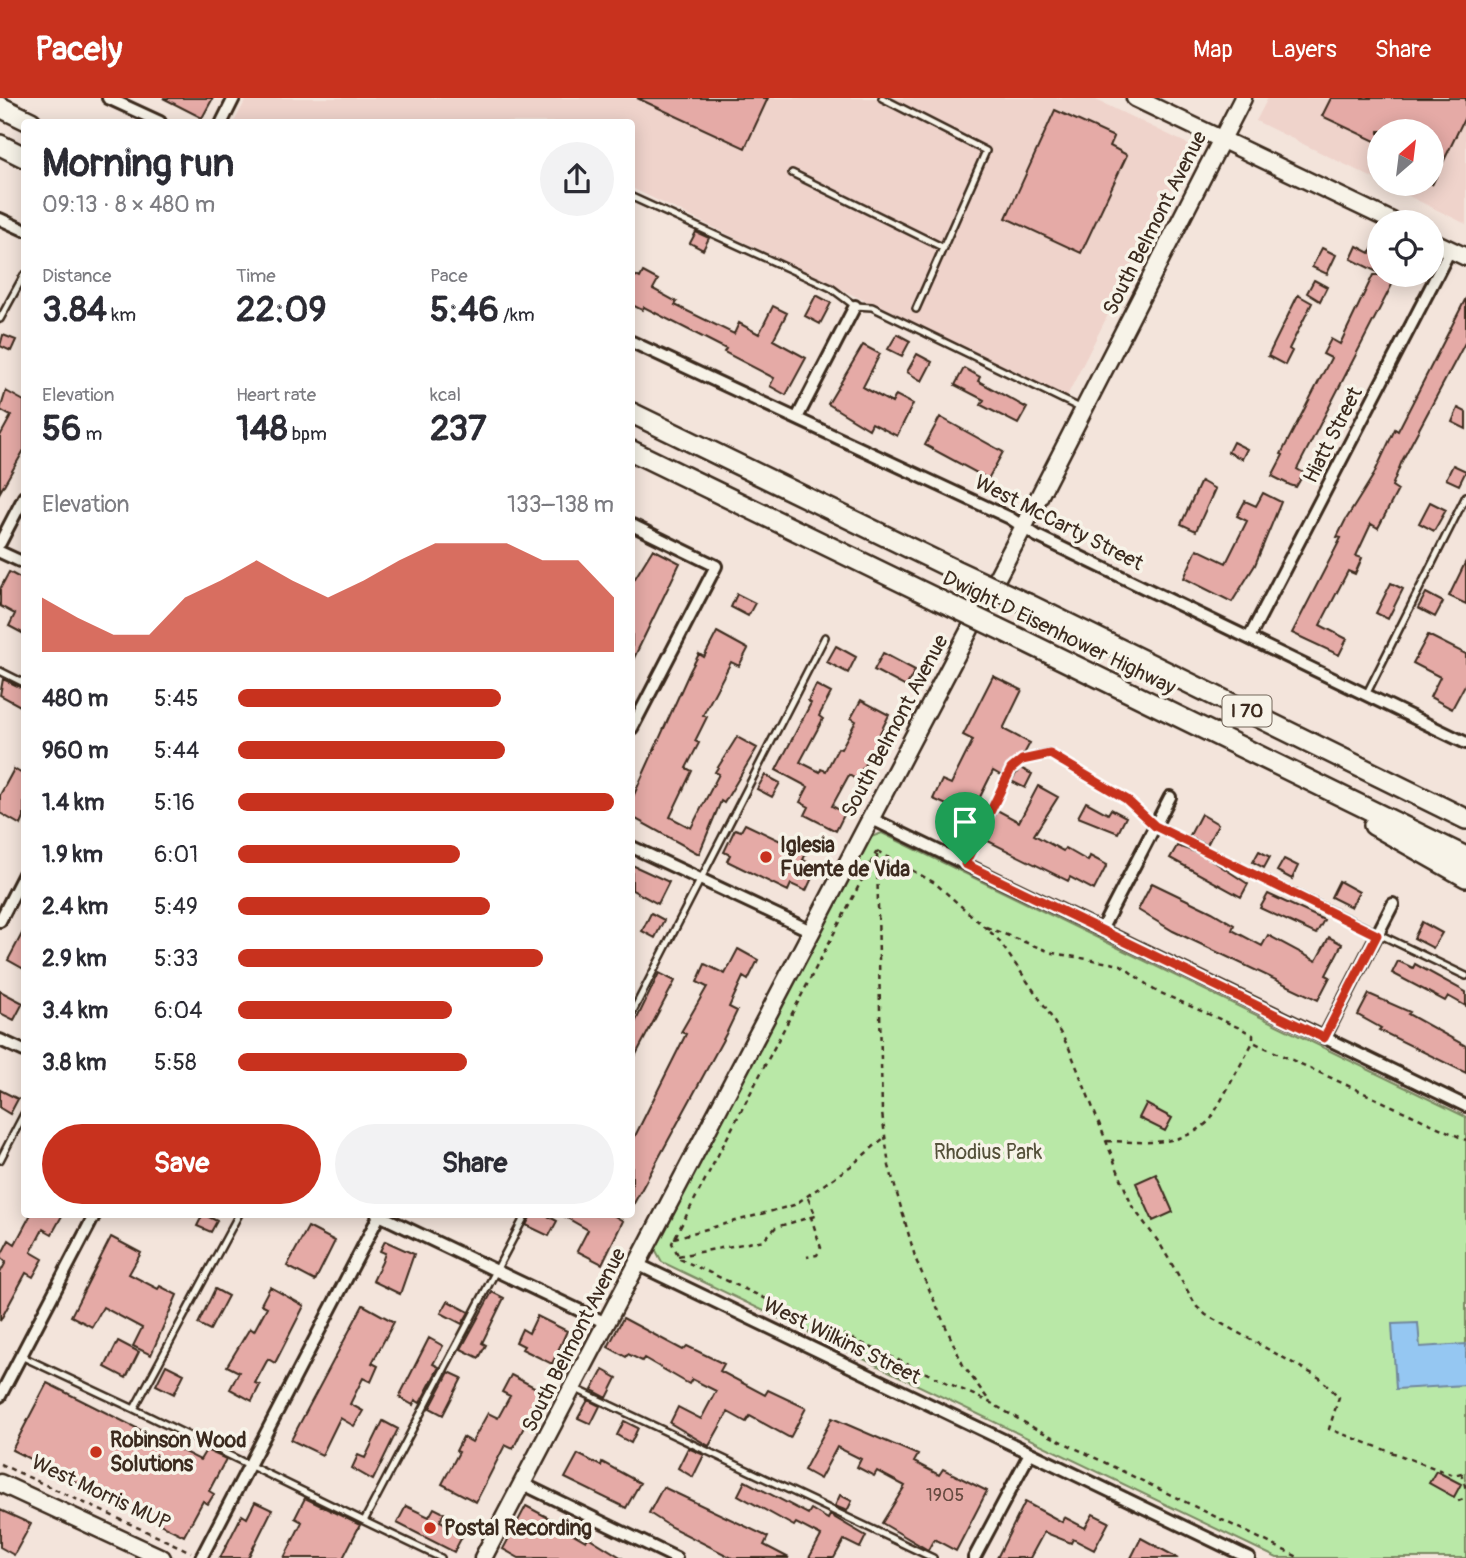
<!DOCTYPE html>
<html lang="en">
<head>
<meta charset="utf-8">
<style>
  body { margin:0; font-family:Pangolin,sans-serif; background:#f2f2f3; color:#2b2b33; height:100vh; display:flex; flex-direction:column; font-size:26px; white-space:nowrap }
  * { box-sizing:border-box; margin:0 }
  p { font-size:23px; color:#7c7c81 }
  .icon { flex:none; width:38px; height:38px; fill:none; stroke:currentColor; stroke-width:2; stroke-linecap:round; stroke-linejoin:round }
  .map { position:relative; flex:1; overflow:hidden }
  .sheet { position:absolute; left:21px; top:21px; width:614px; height:1099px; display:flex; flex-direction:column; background:#fff; border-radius:7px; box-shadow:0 4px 18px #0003 }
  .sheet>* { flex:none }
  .needle { width:46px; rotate:28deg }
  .buttons { position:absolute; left:1367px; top:21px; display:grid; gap:14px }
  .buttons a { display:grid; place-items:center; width:77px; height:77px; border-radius:50%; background:#fff; box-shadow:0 4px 18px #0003; font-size:35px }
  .pin { position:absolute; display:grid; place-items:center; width:60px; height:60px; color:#fff; margin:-72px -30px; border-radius:50% 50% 50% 0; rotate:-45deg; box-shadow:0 0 7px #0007 }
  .pin .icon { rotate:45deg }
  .round { display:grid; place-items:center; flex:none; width:74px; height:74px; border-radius:37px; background:#f2f2f3 }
  .summary { display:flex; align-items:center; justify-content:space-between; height:119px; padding:0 21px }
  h1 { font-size:38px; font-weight:700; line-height:52px }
  .stats { display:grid; grid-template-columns:repeat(3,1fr); gap:10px; height:119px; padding:7px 21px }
  .stats div { display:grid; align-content:center }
  .stats b { font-size:35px; font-weight:700 }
  .stats small { font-size:19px; font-weight:400 }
  .stats p { font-size:19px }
  .chart { height:196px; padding:14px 21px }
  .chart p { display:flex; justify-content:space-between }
  .chart svg { width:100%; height:126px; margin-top:7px; fill:#c8321e; opacity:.7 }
  .cta { display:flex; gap:14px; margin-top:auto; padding:14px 21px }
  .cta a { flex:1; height:80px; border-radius:42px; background:#c8321e; color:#fff; font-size:28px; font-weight:700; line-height:80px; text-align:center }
  .cta a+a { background:#f2f2f3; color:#2b2b33 }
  ul { padding:0 21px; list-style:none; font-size:23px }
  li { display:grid; grid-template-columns:112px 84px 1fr; align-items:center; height:52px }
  li i { height:18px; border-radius:9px; background:#c8321e }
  header { display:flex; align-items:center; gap:42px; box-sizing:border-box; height:98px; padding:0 35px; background:#c8321e; color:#fff }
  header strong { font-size:33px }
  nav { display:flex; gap:38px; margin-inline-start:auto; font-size:24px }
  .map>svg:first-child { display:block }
  .built { fill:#efd3cb }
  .green { fill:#b9e8a7; stroke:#7a8962; stroke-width:2 }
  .water { fill:#95c7f2; stroke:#71889d; stroke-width:2 }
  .building { fill:#e5aaa6; stroke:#3b2a1e; stroke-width:2 }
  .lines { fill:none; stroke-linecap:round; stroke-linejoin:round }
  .lane-casing { stroke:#3b2a1e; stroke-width:10 }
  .street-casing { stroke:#3b2a1e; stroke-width:16 }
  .secondary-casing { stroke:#3b2a1e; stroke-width:21 }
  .highway-casing { stroke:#3b2a1e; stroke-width:24 }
  .path { stroke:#3b2a1e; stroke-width:2.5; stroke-dasharray:5 5; stroke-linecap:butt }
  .lane { stroke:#f7f3e8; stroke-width:5 }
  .street { stroke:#f7f3e8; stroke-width:10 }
  .secondary { stroke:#f7f3e8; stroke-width:16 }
  .highway { stroke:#f7f3e8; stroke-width:19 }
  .highway-bridge-casing { stroke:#3b2a1e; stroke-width:24; stroke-linecap:butt }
  .highway-bridge { stroke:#f7f3e8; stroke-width:19 }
  .route-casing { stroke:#fff; stroke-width:14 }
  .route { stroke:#c8321e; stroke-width:9 }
  .poi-dot { fill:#c8321e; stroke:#f7f3e8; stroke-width:2.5 }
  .labels { text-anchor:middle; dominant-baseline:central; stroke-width:7; stroke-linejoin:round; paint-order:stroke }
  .number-label { font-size:18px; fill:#664a40 }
  .shield { fill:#f7f3e8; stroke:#73665b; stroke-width:2 }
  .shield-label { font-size:19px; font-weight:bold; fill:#3b2a1e }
  .street-label { font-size:21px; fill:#3b2a1e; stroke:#f7f3e8 }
  .poi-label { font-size:21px; font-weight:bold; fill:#3b2a1e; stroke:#f7f3e8; text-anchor:start }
  .park-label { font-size:21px; fill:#545039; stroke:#f7f3e8 }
</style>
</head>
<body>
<header>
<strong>Pacely</strong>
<nav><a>Map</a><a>Layers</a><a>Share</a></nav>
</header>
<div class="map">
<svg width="1466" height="1460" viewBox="0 0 1466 1460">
  <rect width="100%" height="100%" fill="#f3e4db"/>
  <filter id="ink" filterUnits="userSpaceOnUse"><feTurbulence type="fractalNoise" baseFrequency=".0143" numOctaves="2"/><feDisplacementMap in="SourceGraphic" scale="14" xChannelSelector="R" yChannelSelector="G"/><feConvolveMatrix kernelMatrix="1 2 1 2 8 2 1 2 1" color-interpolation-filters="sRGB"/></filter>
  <g filter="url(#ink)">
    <!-- built -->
    <path class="built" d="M247,0h845l94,45 5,7 -125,248 -434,-210v-66h-398z
      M1268,0h198v126l-82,-40h48v-53h-53v50l-123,-60z"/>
    <!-- green -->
    <path class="green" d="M882,735l584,284v441h-189l-615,-296 -8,-15 214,-409z"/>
    <!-- water -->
    <path class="water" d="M1418,1225l2,24 46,-3v41l-70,4 -4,-65z"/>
    <!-- building -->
    <path class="building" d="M163,0h50l-11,20z
      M637,0h131l-23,50z
      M1331,0h135v17l-34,70v-54h-53v12l-57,-27z
      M1055,12l59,27 -4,9 17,9 -46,98 -75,-35z
      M696,134l13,6 -6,12 -13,-7z
      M1379,138v37l-28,-14 6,-13 13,7z
      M1322,150l14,7 -9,19 -15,-7z
      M643,174l15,8 -5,9 24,13 -2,3 59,29 5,-11 20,11 14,-28 14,7 -14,27 33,18 -20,37 -16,-9 4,-8 -50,-26 2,-3 -82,-42 -2,3 -10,-5v-31l8,4z
      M1373,177h24l-100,194 7,4 -8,14 -6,-2 -18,-9 11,-21 -2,-1 50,-96 -8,-4 8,-15 9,5z
      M1314,182l13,7 -7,14 -13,-8z
      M816,197l15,8 -11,21 -15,-8z
      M1298,197l14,8 -23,46 3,2 -7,14 -17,-9z
      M1466,200v43l-64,120 -10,25 6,4 -20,38 -7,-4 -15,32 6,2 -7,16 -7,-3 -28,54 27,14 -8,16 -47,-22 49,-95 -4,-1 8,-16 28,-45 22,-47 3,2z
      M897,236l13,7 -8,15 -14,-7z
      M3,237l13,5 -5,11 -11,-5z
      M863,247l17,9 -17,33 29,16 4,-8 17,9 -16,32 -25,-13 -3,6 -41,-25z
      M917,256l15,8 -10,19 -15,-9z
      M964,270l16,9 -2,4 49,27 -9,16 -37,-19 3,-5 -29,-15z
      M6,293l18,10v49l-24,42v-56l11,-20 -11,-6z
      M1458,310l8,4v17l-14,-7z
      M940,319l63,35 -15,27 -63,-34z
      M1233,344l14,7 -5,10 -14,-7z
      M1453,367l13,6 -7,14 -13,-6z
      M1201,383l14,8 -19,42 -15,-7z
      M1263,395l18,9 -26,63 -23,37 -48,-24 13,-29 29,14 21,-42 -10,-5 8,-15 11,5z
      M1430,404l16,8 -12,21 -15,-8z
      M653,451l27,14 -48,99v-79z
      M1466,463v43l-17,-8z
      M9,474l15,8 -3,14 3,2v38l-15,-8 6,-12 -15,-8v-17z
      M1391,485l12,6 -15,30 -12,-6z
      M1426,495l17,9 -8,15 -17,-9z
      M737,496l18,9 -7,13 -17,-9z
      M717,534l31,17 -9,17 -8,-4 -28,53 4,2 -12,24 4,2 -13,25 6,3 -22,46 21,11 28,-54 -4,-2 22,-35 20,11 -33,55 -3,-2 -22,53 -67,-37v-18l58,-128 9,-17 5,3z
      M1428,537l38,19v29l-14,26 -22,-12 10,-20 -27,-14z
      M836,548l20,11 -8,16 -21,-11z
      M883,555l32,17 -9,17 -32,-17z
      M993,578l29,14 -19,39 27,14 -6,11 -16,11 -6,11 -9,-5 -14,28 9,6 -7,15 -48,-21 9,-19 9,4 22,-44 -10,-5z
      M3,581l21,10v19l-24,-13z
      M816,587l15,8 -12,23 4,3 -23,43 20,10 1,-3 5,2 12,-23 3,1 15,-28 -5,-3 10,-18 28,15 -32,65 -8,-5 -17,31 13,7 -9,18 -31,-16 4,-8 -9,-5 8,-15 -32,-17 35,-67 -3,-2z
      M1020,670l12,6 -7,14 -14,-7z
      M14,671l10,6v43l-3,7 -21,-12v-18z
      M765,677l15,8 -8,14 -15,-8z
      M1038,688l20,11 -24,38 29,16 2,-3 23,13 2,-5 17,9 -13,25 -24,-13 -2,4 -84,-42 13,-29 22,12z
      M1086,704l22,12 3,-5 15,8 -8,16 -40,-16z
      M1201,716l17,10 -11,21 -18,-8z
      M745,726l61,29 -3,7 14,7 -11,24 -15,-7 -3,7 -61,-30 3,-6 -6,-3 11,-23 6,2z
      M1177,748l25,8 46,30 -7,13 -71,-39z
      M1259,753l11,6 -6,11 -11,-6z
      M1284,761l14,7 -6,13 -15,-8z
      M632,767l37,17 -11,22 -26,-14z
      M1339,783l20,11 -8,15 -20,-10z
      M1152,785l60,29 22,13 -2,5 30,16 6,-11 48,26 13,-24 13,7 -16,31 4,2 -12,23 -145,-69 -35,-21z
      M1268,796l56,26 -8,14 -56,-26z
      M651,815l13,7 -9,18 -13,-7z
      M1422,824l20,11 -9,15 -19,-10z
      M24,832v39l-16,-9z
      M738,851l20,11 -10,20 -5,-3 -14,30 8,4 -11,23 -94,173v-65l54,-108 -5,-2 26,-45 -10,-5 8,-18 20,10z
      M1398,863l15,7 2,-4 51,28v14l-18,-10 -3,5 -53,-28z
      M659,875l16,8 -43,81v-33z
      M0,893l23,12 -9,17 -14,-7z
      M1369,896l41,18 -2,2 58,32v27l-87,-43 2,-2 -23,-13z
      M0,992l18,9 -8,15 -10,-6z
      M1146,1006l26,14 -7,13 -26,-13z
      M1156,1076l17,38 -20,9 -17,-38z
      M31,1116h32l-11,20 -9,-5 -12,23 12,7 -10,18 -7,-4 -26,48v-48l6,-11 -6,-5 9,-17 6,4z
      M203,1116l14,7 -6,11 -14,-6z
      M532,1116h12l13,7 -8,15 -23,-11z
      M560,1116h51l12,7 -21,43 -25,-13 11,-21z
      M308,1129l27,14 -20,40 -28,-15z
      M111,1139l30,16 -12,21 29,15 2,-3 17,9 -26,60 -18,-9 9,-18 -39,-21 -11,20 -21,-11z
      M385,1143l29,13 -14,40 -27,-13 9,-19 3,-9 -5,-2z
      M270,1189l34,19 -29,57 -7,-4 -13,24 5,2 -8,16 -22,-12 9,-17 -12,-6 23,-38 4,3 13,-24 -6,-3z
      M215,1191l13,7 -18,34 -12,-6z
      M492,1194l12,6 -22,45 4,2 -7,13 -18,-9z
      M448,1203l21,11 -7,12 -21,-11z
      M363,1207l31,17 -22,41 6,3 -7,16 -8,-4 -13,26 13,7 -9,15 -14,-8 -18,37 -31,-15z
      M537,1218l30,15 -15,33 -30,-15 2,-3 -8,-4 6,-13 7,4z
      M623,1220l60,32 4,-4 37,18 -4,7 45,24 3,-5 38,18 -16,30 -40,-22 -4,6 -18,-10 -19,34 -39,-23 8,-16 23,12 15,-28 -24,-12 -3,5 -45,-26 -2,3 -14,-7 -2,3 -18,-10z
      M429,1240l14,8 -10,18 6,3 -19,36 -5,-3 -2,5 -14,-8z
      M118,1243l21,11 -13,26 -21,-11z
      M166,1267l18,9 -10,20 -18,-9z
      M603,1272l14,8 -10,20 -15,-8z
      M449,1274l13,6 -19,37 -13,-7z
      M511,1277l31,16 -29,58 -8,-4 -29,57 -34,-18 17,-32 -3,-1 7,-14 9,5 16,-29 10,5 12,-22 -8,-4z
      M47,1285l153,77 6,-10 20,9 -17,32 5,3 -6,10 -5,-3 -19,35 -172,-86z
      M588,1302l12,6 -9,18 -13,-6z
      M832,1320l86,37 -4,7 25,13 4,-6 44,22 -31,60 -22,-12 -6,11 -46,-27 23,-37 -28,-15 -3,5 -17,-9 4,-8 -24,-12 -17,32 -16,-9z
      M383,1323l15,8 -25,51 -21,-12 6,-13 7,3z
      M624,1323l14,7 -7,15 -14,-8z
      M688,1350l16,7 -11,22 -15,-9z
      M578,1356l23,12 1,-4 38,21 -14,25 -61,-30z
      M1436,1373l25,13 -7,13 -25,-14z
      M745,1383l63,33 3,-5 17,10 2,-4 36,21 -6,12 -16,-8 -10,18h-25l12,-22 -25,-13 -2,3 -56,-31z
      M663,1389l105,50 -4,8 25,13h-57l-61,-31 -22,-14z
      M840,1397l12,6 -5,10 -12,-5z
      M305,1400l55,27 -17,33h-59l18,-36 -7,-4z
      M255,1404l17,8 -24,48h-28l22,-43 5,3z
      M1025,1404l37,20 2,-5 21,11 8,-14 16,8 -15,28 -21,-11 -2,4 -27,-11 -14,26h-33z
      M406,1408l23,11 5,-9 10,5 -4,8 24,12 -10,19 -57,-29z
      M526,1408l38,20 -1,2 23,13 2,-4 34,21h-103l-16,-9z
      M0,1412l31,14 -17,31 -14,-8z
      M1141,1440l37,20h-47z"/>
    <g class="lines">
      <!-- lane casing -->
      <g class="lane-casing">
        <path id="lane" d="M882,0l104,53 -70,158
          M792,75l152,75
          M632,99l199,91 24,18 17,1 208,101
          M0,221l24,-44
          M0,573l24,12
          M1366,597l100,-199
          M965,766l46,-95 11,-9 28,-6 76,45 29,27 311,150
          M632,915l193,-376
          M0,1062l24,-46
          M21,1258l113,53 105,-195
          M576,1291l357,169
          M134,1311l230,112 162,-307
          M364,1423l77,37"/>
      </g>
      <!-- street casing -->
      <g class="street-casing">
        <path id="street" d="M108,0l52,24
          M222,24l12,-24
          M0,121l24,11
          M632,244l378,176 27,18 429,207
          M797,320l58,-112
          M632,427l84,41 -84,162
          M0,445l24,-46
          M0,454l24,11
          M1249,540l201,-388
          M870,720l596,288
          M632,749l179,84
          M0,823l24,-47
          M1101,832l69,-133
          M1324,940l69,-134
          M0,942l24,11
          M377,1116l229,109
          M637,1166l612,294
          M0,1298l95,-182
          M523,1386l153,74
          M201,1460l179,-344
          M974,1460l56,-105"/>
      </g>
      <!-- secondary casing -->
      <g class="secondary-casing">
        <path id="secondary" d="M1135,0l259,124
          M1432,143l34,16
          M0,1385l162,75
          M483,1460l540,-1030 220,-430"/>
      </g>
      <!-- highway casing -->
      <g class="highway-casing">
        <path id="highway" d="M0,9l31,15
          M0,47l24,12
          M632,315l321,156
          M632,353l305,148
          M1028,506l438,215
          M1012,537l454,222
          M1374,727l92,52"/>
      </g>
      <!-- path -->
      <path class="path" d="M877,753l-205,392 8,16 311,144 43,25 266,130
        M877,753l58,32 62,55 49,70 23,40 63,158 28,38 37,63 9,8 114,63 19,19 -10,32 124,46 13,-3
        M877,757l5,258 7,53 27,94 47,105 27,37
        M986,829l67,26 68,12 33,25 88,39 11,6v7
        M1107,1043c37,1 76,7 104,-22l42,-77 213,98
        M808,1100l8,18 -5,1
        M674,1140l120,-33 57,-39 34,-29
        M678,1158l86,-16 12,-13 35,-10 10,31 -4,7 -10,2
        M0,1366l191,88
        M1462,1375l4,17
        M1458,1403l8,-3"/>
      <!-- lane -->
      <use href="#lane" class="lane"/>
      <!-- street -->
      <use href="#street" class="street"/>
      <!-- secondary -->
      <use href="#secondary" class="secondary"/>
      <!-- highway -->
      <use href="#highway" class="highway"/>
      <!-- highway-bridge casing -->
      <g class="highway-bridge-casing">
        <path id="highway-bridge" d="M953,471l75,35
          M937,501l75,36"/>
      </g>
      <!-- highway-bridge -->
      <use href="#highway-bridge" class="highway-bridge"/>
    </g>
  </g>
  <g class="lines" filter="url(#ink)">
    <!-- route casing -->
    <g class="route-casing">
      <path id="route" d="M1050,656l76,45 29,27 222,109 -53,103 -359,-174 46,-95 11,-9z"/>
    </g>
    <!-- route -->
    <use href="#route" class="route"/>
  </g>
  <!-- markers -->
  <g class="poi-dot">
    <circle cx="766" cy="759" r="7"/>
    <circle cx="96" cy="1354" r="7"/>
    <circle cx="430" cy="1430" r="7"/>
  </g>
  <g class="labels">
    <!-- number labels -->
    <g class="number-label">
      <text x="945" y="1397">1905</text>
    </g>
    <!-- shield labels -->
    <rect class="shield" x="1222.5" y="597.5" width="49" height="31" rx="5"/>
    <g class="shield-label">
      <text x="1247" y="613">I 70</text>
    </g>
    <!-- street labels -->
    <g class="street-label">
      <text transform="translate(1155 125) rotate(-63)">South Belmont Avenue</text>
      <text transform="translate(1333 337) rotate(-63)">Hiatt Street</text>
      <text transform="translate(1059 425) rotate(27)">West McCarty Street</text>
      <text transform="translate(1059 535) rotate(26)">Dwight D Eisenhower Highway</text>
      <text transform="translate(895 628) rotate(-62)">South Belmont Avenue</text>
      <text transform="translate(574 1242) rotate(-63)">South Belmont Avenue</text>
      <text transform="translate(842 1243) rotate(26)">West Wilkins Street</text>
      <text transform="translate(101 1395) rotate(25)">West Morris MUP</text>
    </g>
    <!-- poi labels -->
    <g class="poi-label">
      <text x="780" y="747">Iglesia<tspan x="780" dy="24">Fuente de Vida</tspan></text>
      <text x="110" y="1342">Robinson Wood<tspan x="110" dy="24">Solutions</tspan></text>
      <text x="444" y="1430">Postal Recording</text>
    </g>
    <!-- park labels -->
    <g class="park-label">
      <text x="988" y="1054">Rhodius Park</text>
    </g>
  </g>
</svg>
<div class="buttons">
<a><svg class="needle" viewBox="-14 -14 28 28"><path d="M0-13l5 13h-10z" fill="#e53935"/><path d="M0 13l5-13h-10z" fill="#7c7c81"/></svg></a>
<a><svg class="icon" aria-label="locate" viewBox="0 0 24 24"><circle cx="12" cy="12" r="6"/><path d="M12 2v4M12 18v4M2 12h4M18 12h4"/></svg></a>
</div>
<div class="pin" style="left:965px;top:766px;background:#1e9e55"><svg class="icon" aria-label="arrive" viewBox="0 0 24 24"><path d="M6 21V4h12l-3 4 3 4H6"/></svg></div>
<section class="sheet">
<div class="summary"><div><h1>Morning run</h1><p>09:13 · 8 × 480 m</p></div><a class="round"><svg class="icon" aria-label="share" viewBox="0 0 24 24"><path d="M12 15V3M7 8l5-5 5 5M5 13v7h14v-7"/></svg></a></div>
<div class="stats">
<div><p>Distance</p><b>3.84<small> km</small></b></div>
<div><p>Time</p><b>22:09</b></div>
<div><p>Pace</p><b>5:46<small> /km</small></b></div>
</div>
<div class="stats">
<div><p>Elevation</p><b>56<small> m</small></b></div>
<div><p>Heart rate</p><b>148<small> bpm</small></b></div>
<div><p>kcal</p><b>237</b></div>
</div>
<div class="chart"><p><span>Elevation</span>133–138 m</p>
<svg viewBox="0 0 160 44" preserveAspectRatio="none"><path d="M0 44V25L10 32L20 38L30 38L40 25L50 19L60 12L70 19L80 25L90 19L100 12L110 6L120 6L130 6L140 12L150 12L160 25V44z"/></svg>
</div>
<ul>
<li><b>480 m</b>5:45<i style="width:70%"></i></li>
<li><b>960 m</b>5:44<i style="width:71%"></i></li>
<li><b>1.4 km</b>5:16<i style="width:100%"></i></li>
<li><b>1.9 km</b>6:01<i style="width:59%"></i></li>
<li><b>2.4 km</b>5:49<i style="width:67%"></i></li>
<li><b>2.9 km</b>5:33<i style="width:81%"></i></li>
<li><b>3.4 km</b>6:04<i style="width:57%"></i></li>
<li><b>3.8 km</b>5:58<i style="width:61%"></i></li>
</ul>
<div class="cta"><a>Save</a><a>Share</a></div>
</section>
</div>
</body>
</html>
